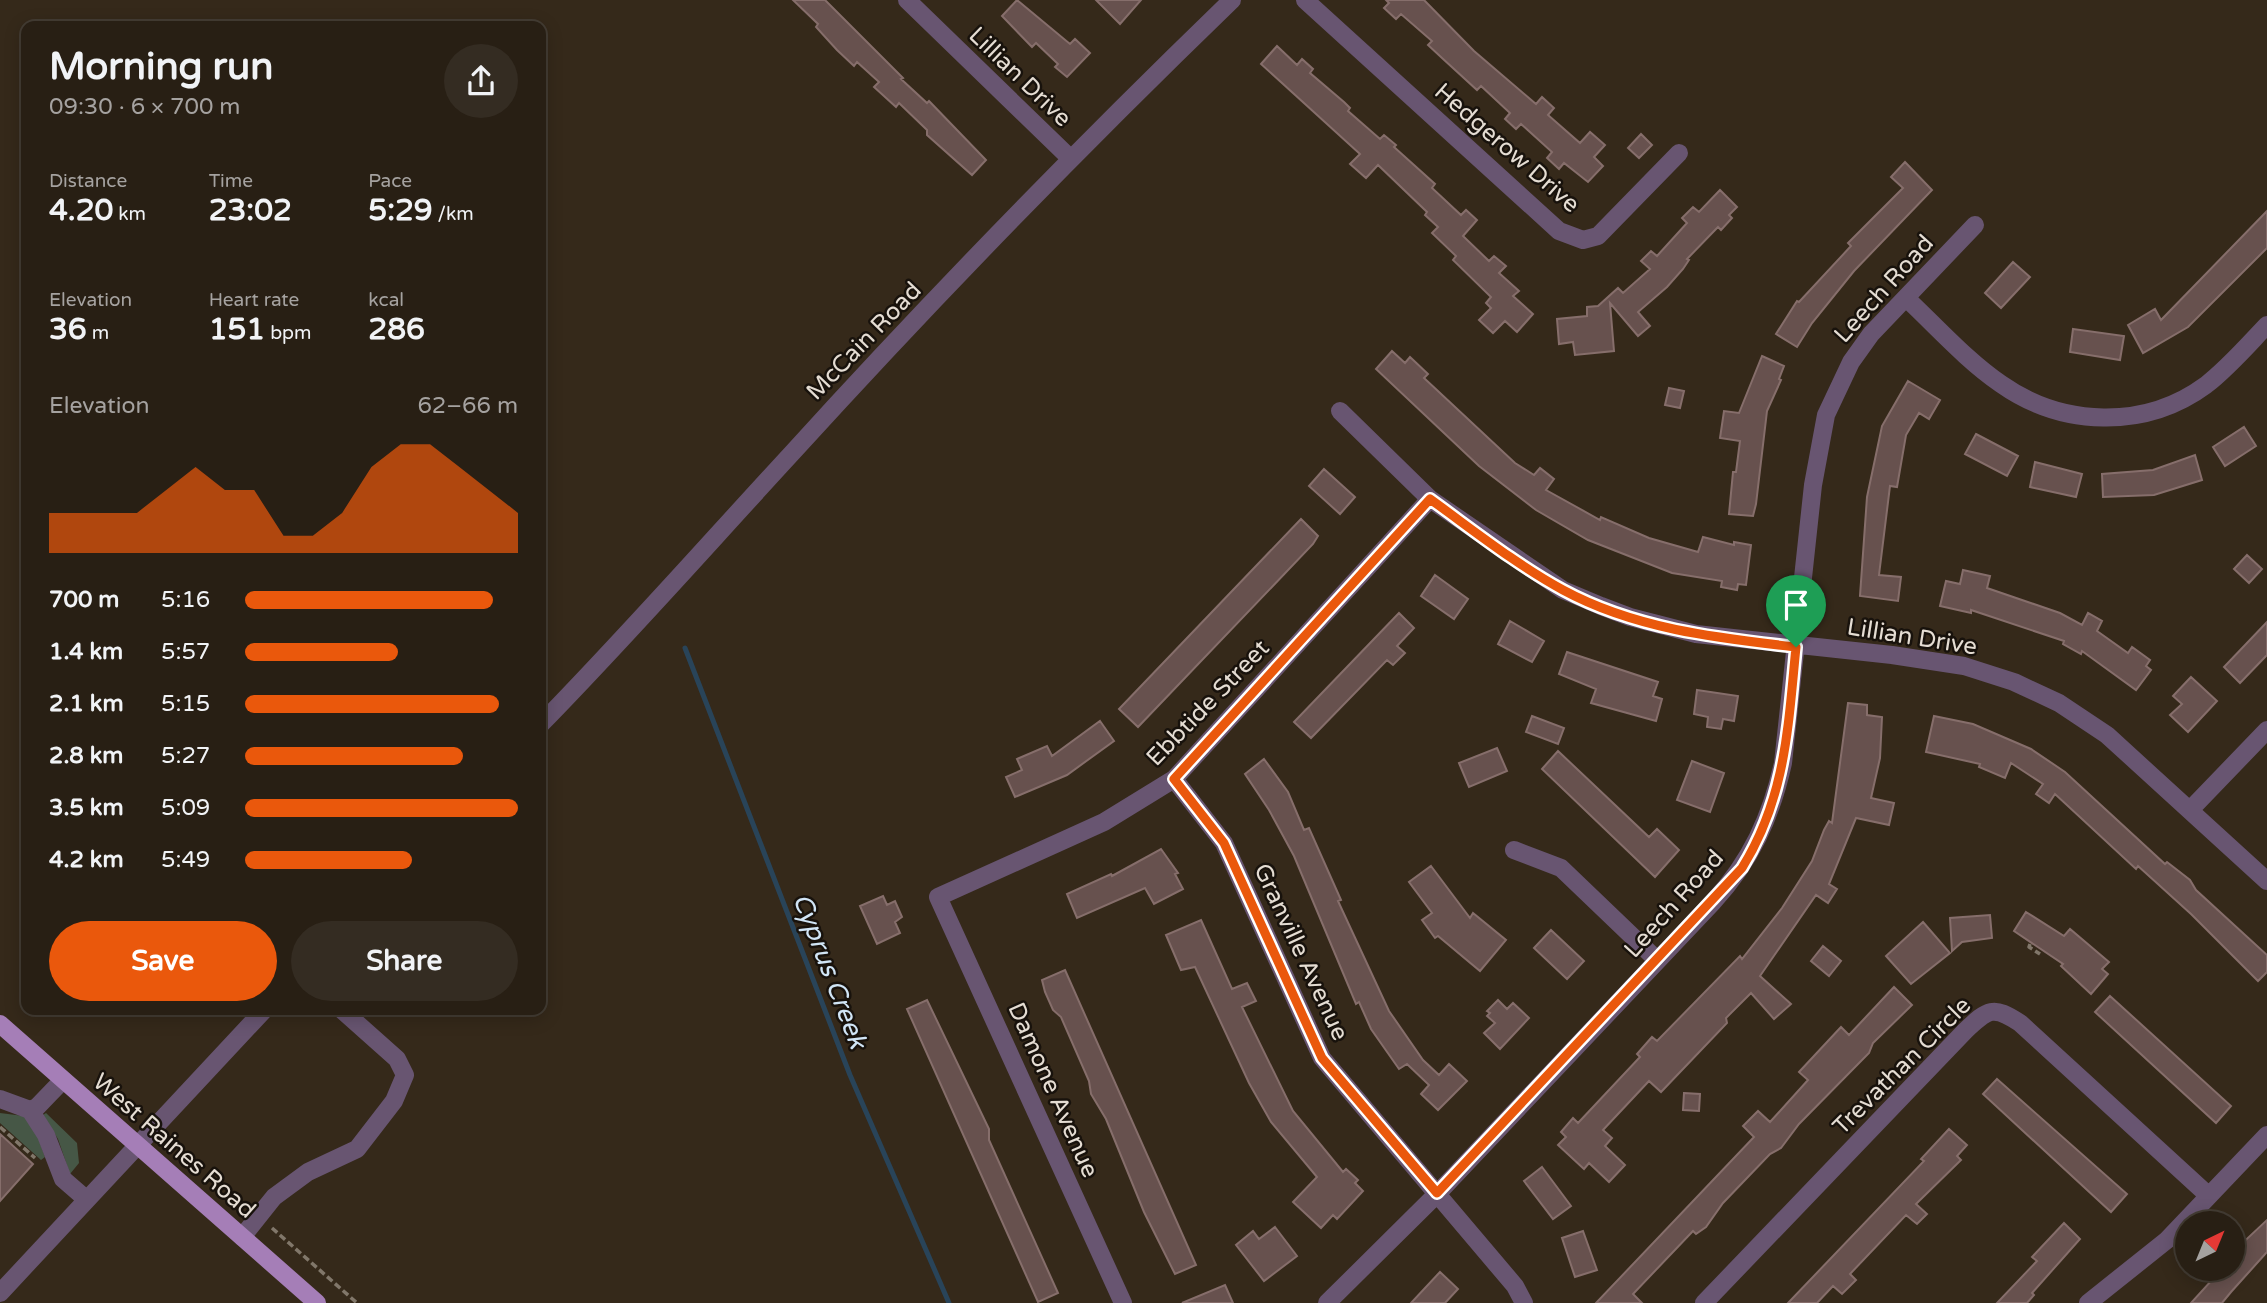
<!DOCTYPE html>
<html lang="en">
<head>
<meta charset="utf-8">
<style>
  body { margin:0; font-family:"Varela Round",sans-serif; background:#342c22; color:#f1f3f6; height:100vh; display:flex; flex-direction:column; font-size:26px; white-space:nowrap }
  * { box-sizing:border-box; margin:0 }
  p { font-size:23px; color:#a5a2a0 }
  .icon { flex:none; width:38px; height:38px; fill:none; stroke:currentColor; stroke-width:2; stroke-linecap:round; stroke-linejoin:round }
  .map { position:relative; flex:1; overflow:hidden }
  .details { position:absolute; left:21px; top:21px; width:525px; height:994px; display:flex; flex-direction:column; background:#281f14; border-radius:14px; box-shadow:0 4px 18px #0003,0 0 0 2px #443d34 }
  .details>* { flex:none }
  .needle { width:46px; rotate:43deg }
  .fabs { position:absolute; left:2175px; top:1211px; display:grid; gap:14px }
  .fabs a { display:grid; place-items:center; width:70px; height:70px; border-radius:50%; background:#281f14; box-shadow:0 4px 18px #0003,0 0 0 2px #443d34; font-size:35px }
  .pin { position:absolute; display:grid; place-items:center; width:60px; height:60px; color:#fff; margin:-72px -30px; border-radius:50% 50% 50% 0; rotate:-45deg; box-shadow:0 0 7px #0007 }
  .pin .icon { rotate:45deg }
  .round { display:grid; place-items:center; flex:none; width:74px; height:74px; border-radius:37px; background:#342c22 }
  .overview { display:flex; align-items:center; justify-content:space-between; height:119px; padding:0 28px }
  h1 { font-size:38px; font-weight:700; line-height:52px }
  .figures { display:grid; grid-template-columns:repeat(3,1fr); gap:10px; height:119px; padding:7px 28px }
  .figures div { display:grid; align-content:center }
  .figures b { font-size:30px; font-weight:700 }
  .figures small { font-size:19px; font-weight:400 }
  .figures p { font-size:19px }
  .chart { height:196px; padding:14px 28px }
  .chart p { display:flex; justify-content:space-between }
  .chart svg { width:100%; height:126px; margin-top:7px; fill:#ea580c; opacity:.7 }
  .cta { display:flex; gap:14px; margin-top:auto; padding:14px 28px }
  .cta a { flex:1; height:80px; border-radius:42px; background:#ea580c; color:#fff; font-size:28px; font-weight:700; line-height:80px; text-align:center }
  .cta a+a { background:#342c22; color:#f1f3f6 }
  ul { padding:0 28px; list-style:none; font-size:23px }
  li { display:grid; grid-template-columns:112px 84px 1fr; align-items:center; height:52px }
  li i { height:18px; border-radius:9px; background:#ea580c }
  .map>svg:first-child { display:block }
  .green { fill:#465746 }
  .lines { fill:none; stroke-linecap:round; stroke-linejoin:round }
  .stream { stroke:#294459; stroke-width:5 }
  .building { fill:#67514e; stroke:#866e6b; stroke-width:2 }
  .path { stroke:#81776a; stroke-width:3.5; stroke-dasharray:7 3.5; stroke-linecap:butt }
  .minor { stroke:#685571; stroke-width:18 }
  .major { stroke:#a57eb7; stroke-width:18 }
  .route-casing { stroke:#fff; stroke-width:14 }
  .route { stroke:#ea580c; stroke-width:9 }
  .labels { text-anchor:middle; dominant-baseline:central; stroke-width:5; stroke-linejoin:round; paint-order:stroke }
  .street-label { font-size:24px; fill:#e5ddd3; stroke:#18120c }
  .water-label { font-size:26px; font-style:italic; fill:#d1e5f6; stroke:#18120c }
</style>
</head>
<body>
<div class="map">
<svg width="2267" height="1303" viewBox="0 0 2267 1303">
  <rect width="100%" height="100%" fill="#35291a"/>
  <!-- green -->
  <path class="green" d="M0,1113l24,3 10,10 11,31 -4,3 -41,-37z
    M46,1113l31,30 2,20 -9,11 -12,-35 -15,-24z"/>
  <g class="lines">
    <!-- stream -->
    <path class="stream" d="M685,648l165,427 99,228"/>
  </g>
  <!-- building -->
  <path class="building" d="M793,0h32l78,78 -2,1 26,24 2,-2 57,59 -14,15 -45,-40v-5l-28,-27 -3,4 -22,-20 5,-5 -22,-20 -3,4 -17,-16 -21,-23 2,-3z
    M1017,0l53,44 5,-5 15,14 -23,24 -12,-10 3,-3 -22,-21 -4,4 -30,-31z
    M1096,0h45l-21,24z
    M1386,0h38l50,51 62,53 6,-7 12,11 -6,7 32,28 10,-11 15,13 -11,12 9,9 -15,16 -24,-19 -5,6 -12,-11 5,-6 -31,-28 -5,5 -11,-10 5,-6 -29,-27 -4,4 -35,-32 -14,-13 4,-4 -31,-27 -5,5 -12,-11 5,-5z
    M1277,46l20,19 5,-6 11,10 -3,4 34,29 6,6 -2,3 32,28 4,-4 12,10 -2,2 41,37 -3,4 29,27 5,-5 11,10 -14,16 26,25 5,-5 12,10 -7,7 20,18 -6,5 20,18 -16,18 -12,-11 -12,12 -14,-13 12,-12 -5,-5 5,-6 -38,-37 3,-4 -24,-23 6,-6 -13,-12 2,-3 -49,-47 -12,13 -16,-14 10,-10 -99,-90z
    M1641,134l11,11 -13,13 -11,-10z
    M1905,162l27,28 -78,81 -42,52 -15,24 -21,-13 21,-33 2,1 52,-56 -3,-3 55,-55 -12,-11z
    M1720,190l17,17 -8,8 3,3 -11,12 -3,-3 -31,32 2,1 -6,9 -16,18 -29,25 12,14 -12,10 -28,-33 4,48 -39,4 -2,-13 -14,2 -2,-25 30,-3v-9l11,-1 20,-18 5,5 27,-24 -9,-8 10,-10 6,5 30,-33 -5,-5 11,-11 6,5z
    M2267,211v37l-79,79 -45,26 -15,-28 27,-16 6,11z
    M2013,262l17,15 -29,31 -16,-15z
    M2073,329l51,7 -4,24 -50,-8z
    M1392,351l13,12 5,-6 18,17 -4,4 91,85 19,12 6,-7 14,11 -8,11 54,30 1,-3 48,21 49,14 5,-15 31,8v-3l17,3 -5,40 -8,-1 -1,6 -16,-3 1,-6 -50,-8 -84,-33 -52,-30 -57,-44 -103,-97z
    M1762,356l22,10 -5,13 2,1 -14,31 -11,93 -3,12 -24,-2 4,-42h3l4,-31 -20,-3 4,-27 15,2z
    M1908,381l32,19 -11,19 -10,-6 -13,22 -9,52 -7,-1 -11,89 22,2 -3,24 -38,-5 7,-99 15,-71z
    M1669,388l15,3 -4,17 -15,-3z
    M2244,427l12,19 -31,20 -12,-19z
    M1976,434l42,22 -11,20 -42,-22z
    M2195,455l7,25 -48,15 -51,2 -1,-23 51,-4z
    M2035,462l47,12 -6,23 -46,-10z
    M1324,469l31,28 -15,17 -31,-28z
    M1301,519l17,17 -5,8 -175,183 -19,-18z
    M2247,555l15,14 -13,14 -15,-14z
    M1963,570l27,6 -3,12 73,25 22,12 6,-12 14,8 -5,10 31,22 4,-6 18,13 -4,6 5,4 -15,20 -54,-39 -1,3 -18,-10 1,-3 -93,-31v3l-31,-7 6,-25 14,3z
    M1435,575l33,24 -14,20 -33,-23z
    M1399,613l15,15 -17,18 8,7 -12,12 -6,-5 -76,78 -17,-16z
    M1510,621l34,20 -12,21 -34,-18z
    M2267,622v33l-27,28 -16,-16z
    M1567,652l91,30 -5,14 9,3 -6,22 -65,-18 5,-14 -37,-15z
    M2191,677l26,24 -29,31 -18,-17 12,-11 -9,-8z
    M1697,690l41,6 -4,25 -11,-2 -2,10 -14,-2 1,-10 -14,-3z
    M1848,703l19,2v10l15,2 -2,41 -9,40 23,5 -5,22 -33,-7 -27,66 8,5 -9,14 -12,-8 -56,81 31,28 -17,15 -23,-26 -25,25 1,5 -66,69 -12,-11 -46,49 9,8 -7,8 20,19 -16,17 -20,-19 -5,6 -26,-24 8,-8 -5,-5 12,-14 5,5 62,-66 -3,-3 15,-17 5,4 83,-85 2,3 40,-51 30,-47 12,-31 5,-9 3,2z
    M1532,716l32,12 -6,16 -32,-12z
    M1934,716l39,8 58,25 34,23 100,92 2,-2 23,18 6,10 71,65v17l-9,9 -67,-67 -53,-48 -2,3 -81,-75 -6,9 -13,-9 7,-10 -32,-21 -6,15 -26,-11 1,-3 -54,-12z
    M1100,721l14,20 -47,34 -52,22 -9,-20 16,-7 -5,-11 30,-13 5,10z
    M1497,748l10,23 -38,16 -10,-24z
    M1558,751l91,86 8,-8 22,21 -24,27 -113,-108z
    M1264,759l24,33 16,38 5,-2 32,72 -3,1 51,110 34,49 16,15 10,-11 18,17 -29,29 -17,-16 8,-9 -22,-21 -8,5 -28,-40 -12,-27 -3,2 -62,-148 -25,-46 -24,-36z
    M1692,761l32,12 -14,39 -33,-12z
    M1161,849l17,24 -3,1 8,15 -29,15 -9,-16 -68,30 -10,-24 44,-20 1,2z
    M1431,866l39,52 3,-5 33,27 -26,31 -42,-35 -3,2 -13,-18 10,-7 -23,-31z
    M883,896l4,9 8,-4 7,16 -7,5 5,11 -23,11 -17,-38z
    M2026,912l38,24 6,-7 39,33 -7,7 6,5 -17,20 -30,-28 2,-2 -49,-33z
    M1990,915l2,23 -30,4 -10,9 -2,-33z
    M1201,920l31,69 15,-6 9,18 -14,6 51,104 50,61 3,-3 12,11 -3,3 8,8 -26,28 -4,-4 -12,13 -28,-26 24,-25 -46,-55 -22,-39 -54,-116 -14,3 -15,-35z
    M1923,922l27,31 -39,31 -25,-28z
    M1551,930l33,31 -17,18 -33,-31z
    M1823,946l18,15 -12,15 -18,-15z
    M1065,970l131,295 -21,9 -31,-62 -38,-93 -15,-25 -2,-13 -28,-64 -8,-7 -8,-18 -3,-12z
    M1894,987l18,18 -39,38 -4,10 -70,71 -18,24 -11,6 -47,49 -17,24 -10,7 -3,-3 -60,63 9,9h-46l158,-166 -11,-11 15,-15 12,11 38,-42 -9,-8 42,-45 8,8z
    M2110,996l121,110 -15,17 -121,-111z
    M927,1000l62,129v11l69,153 -20,9 -131,-293z
    M1498,1000l9,9 6,-6 16,15 -29,31 -16,-16 11,-10 -8,-7 3,-3 -3,-2z
    M1997,1079l130,115 -16,18 -128,-118z
    M1684,1093l16,1 -1,17 -16,-1z
    M1949,1129l18,16 -10,11 4,4 -45,44 11,10 -10,10 -11,-9 -56,59 6,6 -14,14 -9,-8 -16,17h-29l136,-142 -3,-2z
    M0,1134l33,30 -33,37z
    M1542,1167l29,39 -18,13 -29,-38z
    M2267,1220v32l-36,40 -9,11h-31l31,-34h11v-17z
    M2064,1223l16,16 -48,54 2,2 -7,8h-30l40,-42 -5,-4z
    M1275,1227l22,29 -33,25 -28,-36 17,-14 6,8z
    M1583,1231l14,39 -22,7 -13,-39z
    M1440,1272l18,17 -13,14h-34z
    M1225,1285l8,18h-51z"/>
  <g class="lines">
    <!-- path -->
    <path class="path" d="M2030,944l-1,3 11,7
      M0,1127l35,31
      M272,1228l85,75"/>
    <!-- minor -->
    <path class="minor" d="M907,0l164,159
      M1305,0l254,231 24,9 15,-4 81,-83
      M1906,298c30,28 60,62 95,86 61,43 144,46 205,1 22,-17 41,-39 61,-60
      M1340,411l90,88 133,91 38,16 29,11 66,17 196,21 72,11 50,16 45,21 48,32 160,146
      M541,724c87,-89 168,-181 252,-272 141,-155 288,-306 439,-452
      M1174,779l50,64 98,215 193,228 9,17
      M2190,810l77,-80
      M1514,850l47,18 96,92
      M0,1099l30,11 7,-3 26,-27
      M30,1110l16,25 17,44 23,20
      M242,1237l32,-40 34,-25 49,-23 37,-48 11,-26 -8,-16 -55,-49
      M0,1293l264,-283
      M1123,1303l-185,-406 166,-75 70,-43 256,-280
      M1327,1303l111,-110 275,-291c38,-41 58,-85 70,-139l30,-278 13,-70 25,-53 20,-28 104,-109
      M1704,1303l261,-272c23,-22 28,-26 55,-8l189,173
      M2088,1303l79,-63 100,-105"/>
    <!-- major -->
    <path class="major" d="M0,1024l317,279"/>
  </g>
  <g class="lines">
    <!-- route casing -->
    <g class="route-casing">
      <path id="route" d="M1430,499c43,31 87,66 133,91 72,39 154,48 233,57 -8,80 -10,150 -54,221l-305,325 -115,-135 -98,-215 -50,-64z"/>
    </g>
    <!-- route -->
    <use href="#route" class="route"/>
  </g>
  <g class="labels">
    <!-- street labels -->
    <g class="street-label">
      <text transform="translate(1020 77) rotate(44)">Lillian Drive</text>
      <text transform="translate(1507 148) rotate(41)">Hedgerow Drive</text>
      <text transform="translate(1884 289) rotate(-48)">Leech Road</text>
      <text transform="translate(864 341) rotate(-46)">McCain Road</text>
      <text transform="translate(1912 637) rotate(9)">Lillian Drive</text>
      <text transform="translate(1208 703) rotate(-46)">Ebbtide Street</text>
      <text transform="translate(1674 904) rotate(-48)">Leech Road</text>
      <text transform="translate(1301 952) rotate(65)">Granville Avenue</text>
      <text transform="translate(1902 1066) rotate(-45)">Trevathan Circle</text>
      <text transform="translate(1053 1090) rotate(66)">Damone Avenue</text>
      <text transform="translate(174 1146) rotate(41)">West Raines Road</text>
    </g>
    <!-- water labels -->
    <g class="water-label">
      <text transform="translate(830 971) rotate(69)">Cyprus Creek</text>
    </g>
  </g>
</svg>
<div class="fabs">
<a><svg class="needle" viewBox="-14 -14 28 28"><path d="M0-13l5 13h-10z" fill="#e53935"/><path d="M0 13l5-13h-10z" fill="#a5a2a0"/></svg></a>
</div>
<div class="pin" style="left:1796px;top:647px;background:#1e9e55"><svg class="icon" aria-label="arrive" viewBox="0 0 24 24"><path d="M6 21V4h12l-3 4 3 4H6"/></svg></div>
<section class="details">
<div class="overview"><div><h1>Morning run</h1><p>09:30 · 6 × 700 m</p></div><a class="round"><svg class="icon" aria-label="share" viewBox="0 0 24 24"><path d="M12 15V3M7 8l5-5 5 5M5 13v7h14v-7"/></svg></a></div>
<div class="figures">
<div><p>Distance</p><b>4.20<small> km</small></b></div>
<div><p>Time</p><b>23:02</b></div>
<div><p>Pace</p><b>5:29<small> /km</small></b></div>
</div>
<div class="figures">
<div><p>Elevation</p><b>36<small> m</small></b></div>
<div><p>Heart rate</p><b>151<small> bpm</small></b></div>
<div><p>kcal</p><b>286</b></div>
</div>
<div class="chart"><p><span>Elevation</span>62–66 m</p>
<svg viewBox="0 0 160 44" preserveAspectRatio="none"><path d="M0 44V30L10 30L20 30L30 30L40 22L50 14L60 22L70 22L80 38L90 38L100 30L110 14L120 6L130 6L140 14L150 22L160 30V44z"/></svg>
</div>
<ul>
<li><b>700 m</b>5:16<i style="width:91%"></i></li>
<li><b>1.4 km</b>5:57<i style="width:56%"></i></li>
<li><b>2.1 km</b>5:15<i style="width:93%"></i></li>
<li><b>2.8 km</b>5:27<i style="width:80%"></i></li>
<li><b>3.5 km</b>5:09<i style="width:100%"></i></li>
<li><b>4.2 km</b>5:49<i style="width:61%"></i></li>
</ul>
<div class="cta"><a>Save</a><a>Share</a></div>
</section>
</div>
</body>
</html>
